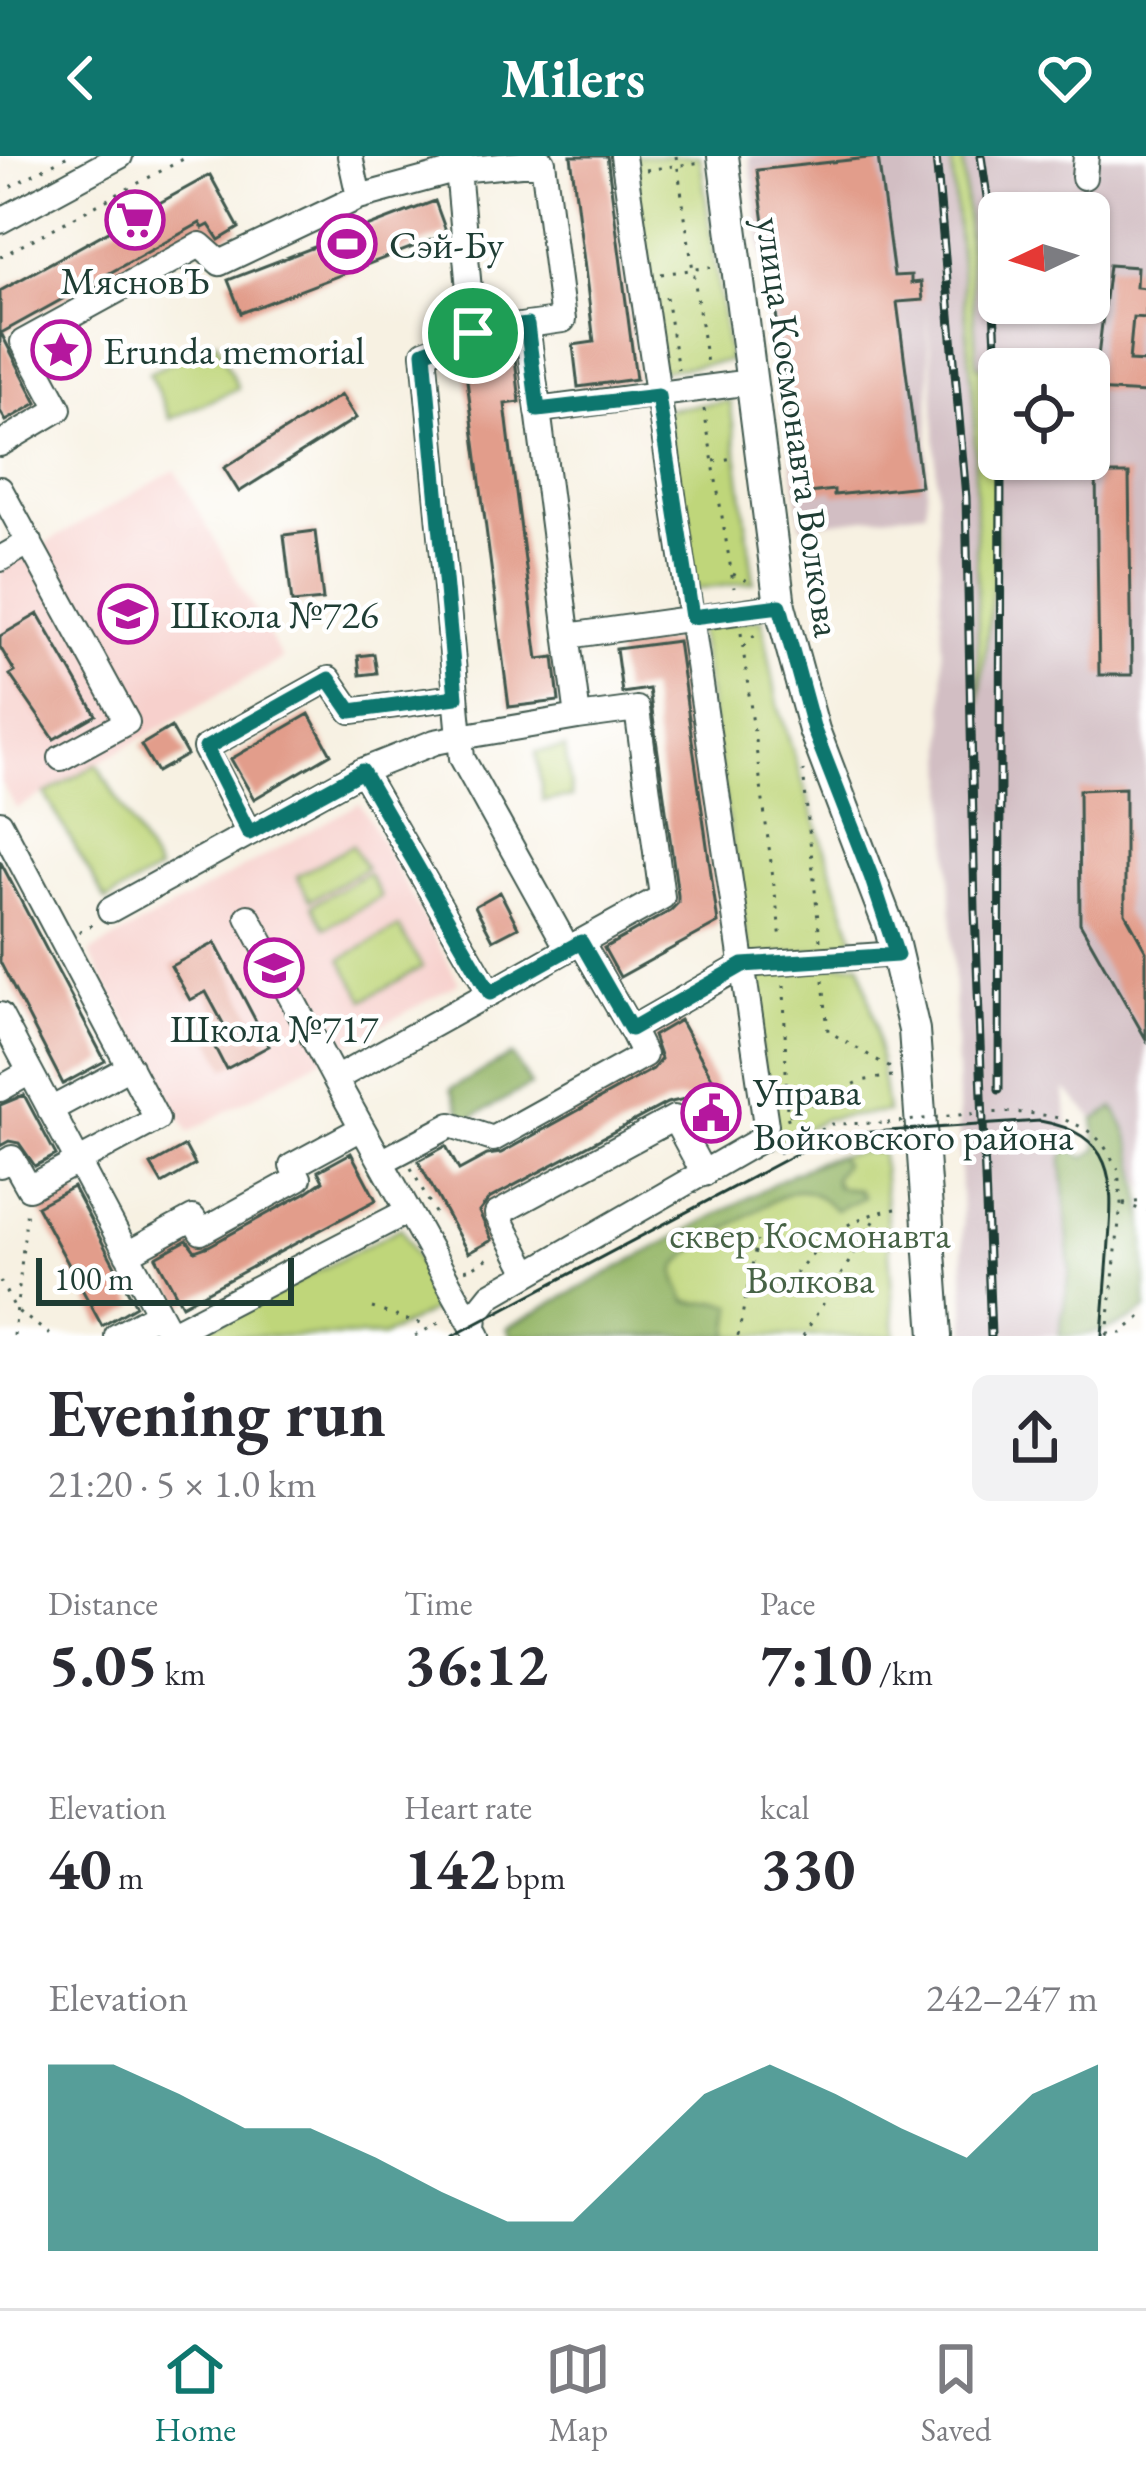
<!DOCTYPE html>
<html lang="en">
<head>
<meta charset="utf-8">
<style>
  body { margin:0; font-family:"EB Garamond",serif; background:#f2f2f3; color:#2b2b33; height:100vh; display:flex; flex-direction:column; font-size:45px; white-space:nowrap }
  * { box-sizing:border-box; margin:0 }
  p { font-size:39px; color:#7c7c81 }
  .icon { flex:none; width:66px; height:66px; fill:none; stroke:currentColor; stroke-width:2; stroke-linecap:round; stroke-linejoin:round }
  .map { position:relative; height:1180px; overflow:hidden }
  .panel { display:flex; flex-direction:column; background:#fff; flex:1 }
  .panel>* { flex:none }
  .needle { width:78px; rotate:266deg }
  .tools { position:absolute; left:978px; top:36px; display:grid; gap:24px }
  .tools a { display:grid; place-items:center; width:132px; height:132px; border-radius:18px; background:#fff; box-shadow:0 3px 9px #0004; font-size:60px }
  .scale { position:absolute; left:36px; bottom:30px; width:258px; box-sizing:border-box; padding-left:12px; border:6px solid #1f3d34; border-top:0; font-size:33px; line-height:42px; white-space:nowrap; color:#1f3d34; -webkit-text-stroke:9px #fff; paint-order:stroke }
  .pin { position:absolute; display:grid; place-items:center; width:102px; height:102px; color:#fff; margin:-51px; border:6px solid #fff; border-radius:50%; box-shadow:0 3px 12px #0007 }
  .round { display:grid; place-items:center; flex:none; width:126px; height:126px; border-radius:18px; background:#f2f2f3 }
  .summary { display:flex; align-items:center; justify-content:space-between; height:204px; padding:0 48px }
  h1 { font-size:66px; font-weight:700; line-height:90px }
  .stats { display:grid; grid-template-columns:repeat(3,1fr); gap:18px; height:204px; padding:12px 48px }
  .stats div { display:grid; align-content:center }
  .stats b { font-size:60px; font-weight:700 }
  .stats small { font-size:33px; font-weight:400 }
  .stats p { font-size:33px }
  .chart { height:336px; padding:24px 48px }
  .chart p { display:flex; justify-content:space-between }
  .chart svg { width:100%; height:216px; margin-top:12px; fill:#0f766e; opacity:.7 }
  header { display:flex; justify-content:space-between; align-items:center; height:156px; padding:0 48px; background:#0f766e; color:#fff; font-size:54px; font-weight:700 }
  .tab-bar { display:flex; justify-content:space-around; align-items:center; height:168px; border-top:3px solid #e1e1e2; background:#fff; font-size:33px; color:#7c7c81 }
  .tab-bar a { display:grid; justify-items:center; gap:6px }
  .tab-bar .current { color:#0f766e }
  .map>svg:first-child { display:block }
  .built { fill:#f7d0cc }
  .industrial { fill:#d2bec3; fill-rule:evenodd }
  .green { fill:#bfd67a; stroke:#6f8a57; stroke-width:3 }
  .forest { fill:#97b76a; stroke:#5b7a4f; stroke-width:3 }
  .building { fill:#e29d8b }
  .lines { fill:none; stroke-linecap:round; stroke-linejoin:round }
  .minor-casing { stroke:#3f584e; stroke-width:28 }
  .major-casing { stroke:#3f584e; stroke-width:34 }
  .path { stroke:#3f584e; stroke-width:3; stroke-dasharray:3 9; stroke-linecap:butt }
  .minor { stroke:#fff; stroke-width:24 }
  .major { stroke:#fff; stroke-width:30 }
  .tram { stroke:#1f3d34; stroke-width:3 }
  .rail-casing { stroke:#1f3d34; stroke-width:9 }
  .rail { stroke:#fff; stroke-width:4.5; stroke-dasharray:14; stroke-linecap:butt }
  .path-bridge { stroke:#3f584e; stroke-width:3; stroke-dasharray:3 9; stroke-linecap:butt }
  .route-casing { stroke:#fff; stroke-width:24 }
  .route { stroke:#0f766e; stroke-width:15 }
  .labels { text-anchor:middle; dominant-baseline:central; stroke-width:9; stroke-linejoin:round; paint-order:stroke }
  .poi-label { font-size:39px; fill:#1f3d34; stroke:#fff; text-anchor:start }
  .street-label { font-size:39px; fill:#1f3d34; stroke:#fff }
  .park-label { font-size:39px; fill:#476346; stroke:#fff }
</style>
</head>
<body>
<header><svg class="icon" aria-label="back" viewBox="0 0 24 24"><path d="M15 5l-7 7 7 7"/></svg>Milers<svg class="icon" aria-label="heart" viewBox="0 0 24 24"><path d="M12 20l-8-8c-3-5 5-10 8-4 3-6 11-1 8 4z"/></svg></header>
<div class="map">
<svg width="1146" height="1180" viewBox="0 0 1146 1180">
  <rect width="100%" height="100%" fill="#fff"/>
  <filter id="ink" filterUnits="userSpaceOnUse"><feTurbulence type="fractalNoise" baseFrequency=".00833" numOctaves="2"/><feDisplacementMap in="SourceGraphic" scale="24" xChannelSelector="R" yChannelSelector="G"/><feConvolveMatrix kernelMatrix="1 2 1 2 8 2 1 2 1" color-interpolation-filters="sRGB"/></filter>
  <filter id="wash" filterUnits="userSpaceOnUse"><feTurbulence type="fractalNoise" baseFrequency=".004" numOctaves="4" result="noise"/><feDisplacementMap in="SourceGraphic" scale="48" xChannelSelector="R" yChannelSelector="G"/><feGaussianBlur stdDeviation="2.7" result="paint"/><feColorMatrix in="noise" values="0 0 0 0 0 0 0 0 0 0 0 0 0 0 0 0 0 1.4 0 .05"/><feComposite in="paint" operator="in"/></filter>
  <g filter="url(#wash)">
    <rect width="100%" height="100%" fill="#f7f1e2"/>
    <!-- built -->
    <path class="built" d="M175,314l107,189 -266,150 -16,-28v-212z
      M360,647l99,180 -270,149 -100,-179z"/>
    <!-- industrial -->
    <path class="industrial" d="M749,0h397v1035l-14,-33 -67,-69 16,247h-115l-33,-959 -7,-72 4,68 -4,138 -125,15zM999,57h90v90h-90zM999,213h90v90h-90z"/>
    <!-- green -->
    <path class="green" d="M627,0h73l29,205 -72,10z
      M951,0h12l14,210 15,2 4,194 -17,143 -5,-296z
      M216,185l22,47 -68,31 -21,-46z
      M730,245l24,181 -64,8 -24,-181z
      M762,463l16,86 78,240 -107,13 -51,-331z
      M565,592l7,49 -29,4 -7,-49z
      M97,608l61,107 -52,30 -61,-107z
      M352,689l14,23 -56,32 -13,-24z
      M368,717l13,24 -56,31 -13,-23z
      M399,771l23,40 -58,33 -23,-41z
      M860,807l15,59 12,90 -62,7 -52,27 -23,-175z
      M859,996h23l13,184h-384l-4,-8 313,-168z
      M401,1072l41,77 -59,31h-191z"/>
    <!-- forest -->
    <path class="forest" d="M512,899l19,30 -66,36 -14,-32z
      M1114,952c32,46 32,138 32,201 -25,21 -55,27 -87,27l11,-66 -8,-109 5,-13 18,10 12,-9 -3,-29z
      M838,1000l6,8 -10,14 3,9 20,2 6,8 -27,13c-11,-10 -24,-21 -41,-19 -15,2 -111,62 -118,75 -5,11 5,25 9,35 16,6 32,-4 47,5l-4,30h-218l-4,-8 288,-156z"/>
    <g id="blocks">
      <!-- building -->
      <path class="building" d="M571,0h36l29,223 -58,8 -5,-42 21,-3z
        M878,1l16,119 17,-1v8l10,-1 2,18 -26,2 24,184 -87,9v-5l-34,4 -43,-324z
        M210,19l29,53 -20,12 -10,-15 -6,3 -3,-5 -199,110 36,70 -31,18 -6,-10v-120z
        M435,45l12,33 -206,79 -13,-33z
        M1109,109l28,2 -1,20 10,1v30l-13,-1 -4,44 17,1v31l-52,-3z
        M515,202l5,44 -15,2 7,58 26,197 16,-2 5,44 -50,6 -44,-342z
        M341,239l15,23 -117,74 -15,-24z
        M1096,318h33l3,201h-33z
        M315,375l8,69 -31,3 -8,-68z
        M38,458l58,101 -42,24 -44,-64 5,-3 -15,-25v-11z
        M678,485l40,282 -98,54 -16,-29 66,-37 8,-8v-8l-29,-206 -27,4 -6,-44z
        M374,498l3,19 -17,2 -2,-19z
        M309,558l22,40 -77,45 -23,-40z
        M171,571l16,28 -30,17 -16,-27z
        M1125,632v125l21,38v88l-66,-116 -1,-133z
        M0,705l105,200 -42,23 -63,-122z
        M500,736l18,35 -25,13 -18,-34z
        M215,787l54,103 -43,23 -17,-33 16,-9 -19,-35 -16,8 -19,-34z
        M680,864l50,90 -31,16 -14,-27 -18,4 -178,96 -10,13 13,28 -24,13 -50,-92 28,-15 13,24 28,-15 14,-2 152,-84 8,-10 -8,-23z
        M24,939l32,60 -21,11 -16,-23 -10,-2 -9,5v-41z
        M185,990l10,19 -33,19 -11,-19z
        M351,997l25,47 -194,105 -26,-48 31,-17 8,11 14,-5 98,-54 16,-11 -5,-10z
        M73,1031l63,119 -34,20 -65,-120z"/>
    </g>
  </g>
  <g filter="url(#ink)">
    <use href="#blocks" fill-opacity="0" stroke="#3f584e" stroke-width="3"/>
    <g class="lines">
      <!-- minor casing -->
      <g class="minor-casing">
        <path id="minor" d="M350,0l9,41 99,-27 15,163
          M458,14l85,-8 20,158 -36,5
          M1084,21l2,-21
          M0,65l120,-65
          M538,254l213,-28
          M0,288l59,-35 -36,-67 177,-97 20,18 139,-66
          M0,333l127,233 -66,36
          M0,403l30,-17
          M568,480l212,-30
          M0,667l157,296 -128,69 -17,-30 -12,7
          M249,677l-44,-85 124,-69 22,32 105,-14
          M110,754l252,-139
          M248,761l87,162
          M581,786l50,87
          M568,793l94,-52 -25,-188 -59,8
          M0,859l171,321
          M0,933l30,-17
          M50,954l80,-43
          M381,1006l70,-37 42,14 151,-84 -13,-26 112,-64 154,-11
          M127,1098l66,-36 8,14 98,-54 -7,-12 70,-38
          M527,1115l-30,-57 177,-96 30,56
          M474,1173l1,-14 16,-20 269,-155 6,-15 -143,-969
          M170,1178l238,-123
          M117,1180l41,-23
          M478,1180l-143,-257 155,-86 -128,-222 73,-29 25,-5 -36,-384 49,-20 54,-8 51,392 -118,20 2,21 106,191 -78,44"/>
      </g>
      <!-- major casing -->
      <g class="major-casing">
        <path id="major" d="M723,0l57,450 34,124 77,202 23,98 22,306"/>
      </g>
      <!-- path -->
      <path class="path" d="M676,0l31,208
        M646,14l56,-8
        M0,36l68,-36
        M0,101l189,-101
        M661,118l50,-7
        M666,141l12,73
        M704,253l30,179
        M714,305l20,-3
        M733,418l19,9
        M741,477l40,306
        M744,490l14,-15
        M803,614l17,170
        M79,776l18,-10
        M823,824l5,51 66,39
        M784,829l3,131 10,27
        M789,959l72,-34 31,-5
        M778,997l53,-29 56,-1
        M411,1012l24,45
        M1123,1047l23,-2
        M1123,1048l23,7
        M466,1112l1,3 25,-15
        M0,1125l16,29 36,26
        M749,1125l45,-5c28,-37 55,-60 102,-67
        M372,1152l57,19
        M1107,1177h14l25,-20
        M14,1180l13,-128
        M415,1180l29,-16
        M738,1180l19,-95
        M803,1180l75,-121
        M1107,1180l14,-133 -3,-34"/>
      <!-- minor -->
      <use href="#minor" class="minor"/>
      <!-- major -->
      <use href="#major" class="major"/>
      <!-- tram -->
      <path class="tram" d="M453,1180l371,-197 18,-5 198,-13c74,13 74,58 69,120 -2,32 -5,63 -7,95"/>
      <!-- rail casing -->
      <g class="rail-casing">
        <path id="rail" d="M936,0l30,341 9,413 16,426
          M981,0l8,54 10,196
          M999,934l2,-631"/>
      </g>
      <!-- rail -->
      <use href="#rail" class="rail"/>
      <!-- path-bridge -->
      <path class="path-bridge" d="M887,967c59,-5 163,-28 210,15 9,8 15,22 21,31"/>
    </g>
  </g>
  <g class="lines" filter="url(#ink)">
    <!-- route casing -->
    <g class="route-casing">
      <path id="route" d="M527,169l11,85 120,-14 34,221 88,-11 34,124 57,146 26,79 -154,10 -112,64 -50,-87 -91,51 -128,-222 -113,62 -43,-85 123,-69 22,32 105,-14 -32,-345 49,-19z"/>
    </g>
    <!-- route -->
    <use href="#route" class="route"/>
  </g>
  <!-- icons -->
  <defs>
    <g id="supermarket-ring" transform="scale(3)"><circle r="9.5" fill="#fff" stroke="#b5179e" stroke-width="1.5"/><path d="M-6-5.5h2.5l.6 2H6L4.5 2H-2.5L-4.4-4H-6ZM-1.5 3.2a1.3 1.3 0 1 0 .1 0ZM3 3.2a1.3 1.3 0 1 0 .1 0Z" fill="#b5179e"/></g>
    <g id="stadium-ring" transform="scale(3)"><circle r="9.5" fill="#fff" stroke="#b5179e" stroke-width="1.5"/><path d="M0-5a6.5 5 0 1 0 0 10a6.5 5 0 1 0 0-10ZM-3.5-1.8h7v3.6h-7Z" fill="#b5179e"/></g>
    <g id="sight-ring" transform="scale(3)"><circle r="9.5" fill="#fff" stroke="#b5179e" stroke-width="1.5"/><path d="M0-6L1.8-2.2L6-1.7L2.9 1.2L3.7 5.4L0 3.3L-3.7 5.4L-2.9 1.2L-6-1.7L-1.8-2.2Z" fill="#b5179e"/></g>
    <g id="school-ring" transform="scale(3)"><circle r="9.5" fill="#fff" stroke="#b5179e" stroke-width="1.5"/><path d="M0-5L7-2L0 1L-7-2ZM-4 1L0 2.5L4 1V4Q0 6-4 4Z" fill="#b5179e"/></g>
    <g id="civic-ring" transform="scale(3)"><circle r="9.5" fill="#fff" stroke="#b5179e" stroke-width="1.5"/><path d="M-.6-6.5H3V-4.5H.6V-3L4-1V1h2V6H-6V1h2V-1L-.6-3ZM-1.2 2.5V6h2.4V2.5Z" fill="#b5179e"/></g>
  </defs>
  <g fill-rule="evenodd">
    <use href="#supermarket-ring" x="135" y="64"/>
    <use href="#stadium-ring" x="347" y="88"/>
    <use href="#sight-ring" x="61" y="194"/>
    <use href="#school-ring" x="128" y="458"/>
    <use href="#school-ring" x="274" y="812"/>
    <use href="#civic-ring" x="711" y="957"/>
  </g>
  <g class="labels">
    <!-- poi labels -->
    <g class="poi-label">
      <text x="389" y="88">Сэй-Бу</text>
      <text x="135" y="124" text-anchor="middle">МясновЪ</text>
      <text x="103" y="194">Erunda memorial</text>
      <text x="170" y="458">Школа №726</text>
      <text x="274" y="872" text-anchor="middle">Школа №717</text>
      <text x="753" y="935">Управа<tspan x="753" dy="45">Войковского района</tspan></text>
    </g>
    <!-- street labels -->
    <g class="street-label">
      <text transform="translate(799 271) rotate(82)">улица Космонавта Волкова</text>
    </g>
    <!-- park labels -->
    <g class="park-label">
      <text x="810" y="1078">сквер Космонавта<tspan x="810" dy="45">Волкова</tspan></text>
    </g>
  </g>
</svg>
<div class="tools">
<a><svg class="needle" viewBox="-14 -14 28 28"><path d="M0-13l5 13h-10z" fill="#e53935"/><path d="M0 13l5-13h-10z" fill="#7c7c81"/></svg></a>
<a><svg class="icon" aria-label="locate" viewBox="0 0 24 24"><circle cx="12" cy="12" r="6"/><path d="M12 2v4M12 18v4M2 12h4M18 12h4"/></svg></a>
</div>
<div class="scale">100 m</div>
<div class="pin" style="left:473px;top:177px;background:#1e9e55"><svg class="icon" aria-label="arrive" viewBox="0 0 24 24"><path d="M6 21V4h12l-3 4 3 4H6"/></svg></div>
</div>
<section class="panel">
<div class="summary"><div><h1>Evening run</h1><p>21:20 · 5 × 1.0 km</p></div><a class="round"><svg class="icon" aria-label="share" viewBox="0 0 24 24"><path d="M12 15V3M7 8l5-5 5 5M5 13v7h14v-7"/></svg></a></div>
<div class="stats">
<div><p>Distance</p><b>5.05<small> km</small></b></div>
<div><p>Time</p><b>36:12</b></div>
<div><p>Pace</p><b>7:10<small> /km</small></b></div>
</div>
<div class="stats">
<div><p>Elevation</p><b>40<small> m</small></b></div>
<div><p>Heart rate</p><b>142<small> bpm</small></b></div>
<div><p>kcal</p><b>330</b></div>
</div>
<div class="chart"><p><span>Elevation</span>242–247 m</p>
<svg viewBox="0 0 160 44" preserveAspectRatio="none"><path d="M0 44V6L10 6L20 12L30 19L40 19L50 25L60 32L70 38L80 38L90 25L100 12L110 6L120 12L130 19L140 25L150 12L160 6V44z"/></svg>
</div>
</section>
<nav class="tab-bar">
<a class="current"><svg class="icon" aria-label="home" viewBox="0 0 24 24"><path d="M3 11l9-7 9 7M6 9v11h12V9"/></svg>Home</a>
<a><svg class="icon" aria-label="map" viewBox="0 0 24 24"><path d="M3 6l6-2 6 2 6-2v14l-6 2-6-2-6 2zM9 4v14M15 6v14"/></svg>Map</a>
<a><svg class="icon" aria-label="saved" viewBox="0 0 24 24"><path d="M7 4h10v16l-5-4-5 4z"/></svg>Saved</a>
</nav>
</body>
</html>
